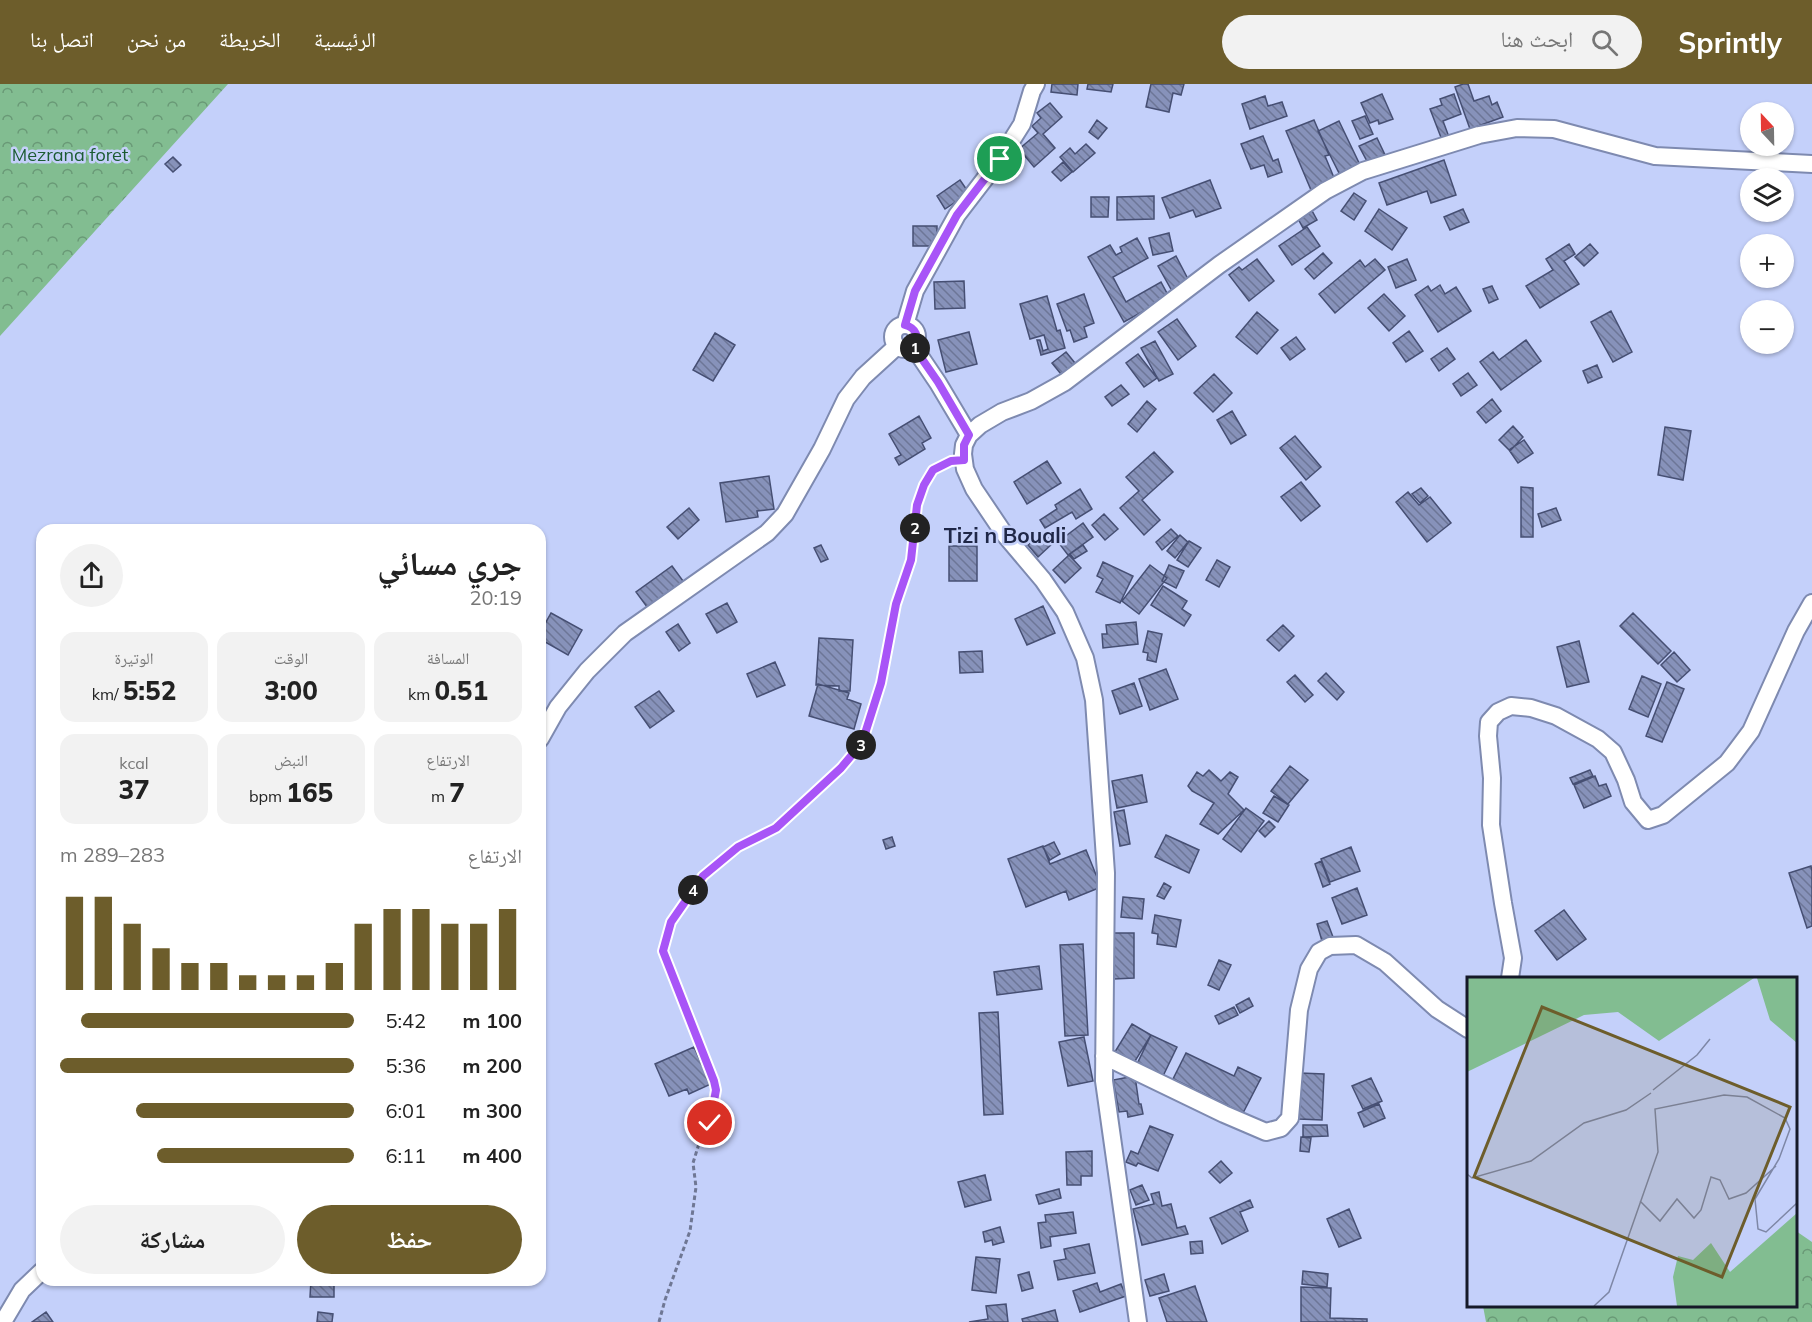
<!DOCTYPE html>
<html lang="ar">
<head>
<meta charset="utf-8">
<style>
  body { margin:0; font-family:Mulish,"Noto Naskh Arabic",sans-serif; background:#f2f2f2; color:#222; direction:rtl; height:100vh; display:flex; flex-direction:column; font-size:22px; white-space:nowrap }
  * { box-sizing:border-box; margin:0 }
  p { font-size:20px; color:#767676 }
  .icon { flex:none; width:33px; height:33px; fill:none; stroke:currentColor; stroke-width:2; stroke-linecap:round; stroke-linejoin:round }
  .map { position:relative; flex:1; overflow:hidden; direction:ltr }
  .details { position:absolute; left:36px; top:440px; width:510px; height:762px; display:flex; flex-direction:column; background:#fff; border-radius:18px; box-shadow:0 2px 4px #0004; direction:rtl }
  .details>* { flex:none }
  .needle { width:39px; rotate:338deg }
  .buttons { position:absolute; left:1740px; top:18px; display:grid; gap:12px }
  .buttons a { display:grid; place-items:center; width:54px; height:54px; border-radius:50%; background:#fff; box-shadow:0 2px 4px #0004; font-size:30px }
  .pin { position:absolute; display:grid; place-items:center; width:51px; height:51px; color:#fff; margin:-26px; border:3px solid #fff; border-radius:50%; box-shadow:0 2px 6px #0007 }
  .km { position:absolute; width:30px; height:30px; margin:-15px; border-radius:50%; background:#222; color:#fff; font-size:16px; line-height:30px; text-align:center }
  .round { display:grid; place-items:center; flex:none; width:63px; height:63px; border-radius:32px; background:#f2f2f2 }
  .overview { display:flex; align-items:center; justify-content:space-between; height:102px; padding:0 24px }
  h1 { font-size:33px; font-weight:800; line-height:45px }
  .stats { display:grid; grid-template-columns:repeat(3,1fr); gap:9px; height:102px; padding:6px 24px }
  .stats div { display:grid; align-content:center; border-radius:15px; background:#f2f2f2; text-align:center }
  .stats b { font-size:26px; font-weight:800 }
  .stats small { font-size:16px; font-weight:400 }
  .stats p { font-size:16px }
  .chart { height:168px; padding:12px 24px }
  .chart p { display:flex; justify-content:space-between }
  .chart svg { width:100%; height:108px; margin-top:6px; stroke:#6d5d2b; stroke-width:6 }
  .cta { display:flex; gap:12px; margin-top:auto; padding:12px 24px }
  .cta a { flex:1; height:69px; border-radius:36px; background:#6d5d2b; color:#fff; font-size:24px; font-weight:800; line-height:69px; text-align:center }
  .cta a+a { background:#f2f2f2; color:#222 }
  ul { padding:0 24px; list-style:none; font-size:20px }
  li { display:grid; grid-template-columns:96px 72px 1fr; align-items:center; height:45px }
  li i { height:15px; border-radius:8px; background:#6d5d2b }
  header { display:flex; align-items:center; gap:36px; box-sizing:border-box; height:84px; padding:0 30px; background:#6d5d2b; color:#fff }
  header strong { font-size:28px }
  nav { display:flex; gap:33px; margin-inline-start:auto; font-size:21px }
  .search { width:420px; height:54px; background:#f2f2f2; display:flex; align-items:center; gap:15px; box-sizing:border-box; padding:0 21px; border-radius:33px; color:#767676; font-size:22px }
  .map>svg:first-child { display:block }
  .forest { fill:url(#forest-crowns) }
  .building { fill:url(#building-back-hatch); stroke:#464f73; stroke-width:1.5 }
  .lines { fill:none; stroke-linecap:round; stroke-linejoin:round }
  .minor-casing { stroke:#7e8ab0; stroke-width:20 }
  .path { stroke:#6f7794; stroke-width:3; stroke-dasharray:4.5 3; stroke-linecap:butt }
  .minor { stroke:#fff; stroke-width:16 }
  .route-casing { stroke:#fff; stroke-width:12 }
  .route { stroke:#a855f7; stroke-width:8 }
  .labels { text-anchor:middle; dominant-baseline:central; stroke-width:5; stroke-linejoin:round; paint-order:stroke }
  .park-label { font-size:18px; fill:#1b5b32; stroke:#c4d0fa }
  .quarter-label { font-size:21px; font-weight:bold; fill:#1f2747; stroke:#c4d0fa }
  .inset-road { fill:none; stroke:#7e87a6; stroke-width:1.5 }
  .view { fill:#6d5d2b; fill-opacity:0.15; stroke:#6d5d2b; stroke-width:3 }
  .inset-edge { fill:none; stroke:#151928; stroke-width:3 }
</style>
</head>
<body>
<header>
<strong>Sprintly</strong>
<div class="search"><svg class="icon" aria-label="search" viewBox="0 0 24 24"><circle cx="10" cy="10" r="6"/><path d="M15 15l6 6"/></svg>ابحث هنا</div>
<nav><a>الرئيسية</a><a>الخريطة</a><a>من نحن</a><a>اتصل بنا</a></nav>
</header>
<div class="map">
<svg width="1812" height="1238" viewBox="0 0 1812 1238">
  <defs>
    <pattern id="forest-crowns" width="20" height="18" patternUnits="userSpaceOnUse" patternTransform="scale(1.5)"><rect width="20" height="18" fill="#82bd91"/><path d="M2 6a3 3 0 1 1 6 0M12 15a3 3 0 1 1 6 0" fill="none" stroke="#699976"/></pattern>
    <pattern id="building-back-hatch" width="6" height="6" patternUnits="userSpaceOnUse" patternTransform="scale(1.5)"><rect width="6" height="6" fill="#8792ba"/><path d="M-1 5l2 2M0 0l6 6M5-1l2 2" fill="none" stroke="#6d7697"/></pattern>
  </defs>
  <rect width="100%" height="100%" fill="#c4d0fa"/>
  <!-- forest -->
  <path class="forest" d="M0,0h228l-228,252z
    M1796,1147l16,11v80h-326l-3,-16h313z"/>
  <!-- building -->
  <path class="building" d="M1052,0h26l-1,11 -26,-3z
    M1088,0h25l-2,8 -24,-3z
    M1151,0h33l-3,11 -8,-2 -4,19 -23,-5z
    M1463,0h5l6,17 15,-5 3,9 5,-3 6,15 -33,12 -15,-42z
    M1382,10l11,25 -14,5 -1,-4 -8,3 -9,-20z
    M1454,10l7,20 -18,7 6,16 -7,3 -12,-31 12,-4 -2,-6z
    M1265,12l3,10 14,-4 5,14 -37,13 -8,-25z
    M1050,19l12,14 -19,17 12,14 -21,19 -15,-18 19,-16 -6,-7 9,-8 -4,-5z
    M1365,32l8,18 -13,5 -8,-18z
    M1097,36l10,8 -9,11 -9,-7z
    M1314,36l15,35 -4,1 10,24 -24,10 -25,-59z
    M1339,37l21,44 -20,10 -22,-44z
    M1263,52l10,25 5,-2 4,13 -14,5 -4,-12 -13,4 -10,-25z
    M1377,54l9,19 -17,8 -10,-19z
    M1086,60l9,9 -22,19 -13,-15 10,-9 5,6z
    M173,73l8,8 -8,7 -8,-8z
    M1444,76l12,35 -25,8 -4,-12 -40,14 -8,-22z
    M1063,78l9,10 -11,9 -9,-9z
    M960,96l9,13 -24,16 -8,-13z
    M1210,96l11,28 -25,9 -3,-7 -23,8 -8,-20z
    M1354,109l12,8 -12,19 -13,-9z
    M1154,112v23l-37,1v-23z
    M1091,113h18l-1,20h-17z
    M1310,123l7,13 -14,8 -7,-13z
    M1379,125l28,19 -15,22 -27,-19z
    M1463,125l6,13 -19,8 -6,-13z
    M913,142h24v20h-24z
    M1307,143l13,19 -28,19 -13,-19z
    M1169,149l4,18 -20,4 -4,-17z
    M1137,154l11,20 -35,19 13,25 35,-20 8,15 -45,25 -36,-65 22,-12 6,10 6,-3 -2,-5z
    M1569,160l6,10 -11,7 15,23 -39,24 -14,-22 27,-16 -7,-11z
    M1590,160l8,9 -14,13 -9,-9z
    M1323,169l9,10 -18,16 -9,-10z
    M1176,172l13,25 -17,10 -14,-25z
    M1257,175l17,22 -25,20 -20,-26 10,-8 3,3z
    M1375,175l10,11 -50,43 -16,-19 41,-34 5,7z
    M1407,175l9,21 -20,8 -8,-21z
    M964,197l1,27 -30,1 -1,-27z
    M1440,201l5,9 11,-7 15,24 -33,21 -23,-37 13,-9 3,5z
    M1492,202l6,13 -9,4 -6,-14z
    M1084,210l10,29 -10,4 3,10 -13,5 -4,-12 -3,1 -10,-27z
    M1384,210l21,22 -16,15 -21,-23z
    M1047,212l10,35 3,-1 5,18 -24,7 -4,-15h3l3,11 5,-2 -4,-14 -14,4 -10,-35z
    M1611,227l21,41 -19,10 -22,-40z
    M1257,228l21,18 -21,24 -21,-17z
    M1177,235l19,27 -18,14 -20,-28z
    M1409,247l14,20 -17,11 -13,-19z
    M969,248l8,32 -31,8 -8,-32z
    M715,249l20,12 -22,36 -20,-11z
    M1296,253l9,12 -15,11 -9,-12z
    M1526,256l15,21 -40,29 -21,-28 13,-10 6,8z
    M1155,257l18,33 -14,7 -18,-33z
    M1447,264l8,11 -16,12 -8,-12z
    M1066,268l13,16 -14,11 -13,-16z
    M1138,270l19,24 -13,9 -18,-24z
    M1597,281l5,12 -14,6 -5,-12z
    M1468,289l9,12 -16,11 -8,-12z
    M1214,290l18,19 -19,19 -19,-19z
    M1121,301l8,9 -17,12 -7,-9z
    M1492,315l9,12 -15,12 -9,-11z
    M1147,317l9,8 -19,23 -9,-8z
    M1232,327l14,24 -15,9 -14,-24z
    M919,332l12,22 -9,5 3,6 -26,16 -4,-7 6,-3 -12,-21z
    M1513,342l10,11 -13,14 -11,-11z
    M1665,343l26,4 -8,49 -25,-5z
    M1295,352l26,31 -15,13 -26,-32z
    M1524,356l9,13 -15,10 -9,-13z
    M1154,368l19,20 -31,28 18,20 -16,15 -24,-27 19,-17 -13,-14z
    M1047,377l14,22 -34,21 -13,-22z
    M769,392l5,33 -17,2 1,6 -32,5 -6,-39z
    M1301,398l19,24 -19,15 -20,-24z
    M1521,403l12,1v49h-12z
    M1421,404l7,8 -8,7 -8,-9z
    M1080,405l12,20 -16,10 -4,-7 -27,16 -5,-8 17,-11 -2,-4z
    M1408,408l11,13 11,-8 21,26 -24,19 -31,-40z
    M689,424l10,12 -21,19 -11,-12z
    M1556,424l5,12 -19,7 -4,-13z
    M1104,430l14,15 -13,11 -13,-15z
    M1083,439l10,14 -25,18 -10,-13z
    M1171,445l7,7 -16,14 -6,-8z
    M1043,448l10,11 -15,14 -10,-12z
    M1180,451l8,7 -13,16 -8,-7z
    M1189,457l12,7 -13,19 -11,-7z
    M821,461l7,14 -7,3 -7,-14z
    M1083,461l4,6 -13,8 -4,-5z
    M949,462h28v35h-28z
    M1069,471l12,13 -16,15 -12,-13z
    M1217,476l13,7 -11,20 -13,-7z
    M1103,478l30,14 -13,27 -24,-11 7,-13 -6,-3z
    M1150,481l17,13 -28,36 -17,-13z
    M1169,481l15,6 -8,17 -14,-7z
    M672,482l14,19 -36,26 -14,-19z
    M1163,502l24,15 -5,8 9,6 -7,11 -33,-21z
    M727,519l10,19 -20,11 -11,-19z
    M1043,522l12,27 -28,12 -12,-26z
    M551,529l31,17 -14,25 -28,-16v-6z
    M1633,529l38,38 -13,13 -38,-38z
    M1136,538l2,22 -35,4 -1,-14h5l-1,-9z
    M678,540l12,19 -11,8 -13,-19z
    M1283,541l11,11 -15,15 -12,-11z
    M1148,547l14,3 -6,28 -9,-2 1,-7 -5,-1z
    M819,554l34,2 -3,51h-11v-5l-23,-1z
    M1579,557l10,41 -22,5 -10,-40z
    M982,567l1,21 -23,1 -1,-21z
    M1674,568l16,18 -13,12 -16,-17z
    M775,578l10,23 -28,12 -10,-23z
    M1166,585l12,30 -28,11 -11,-31z
    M1326,589l18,19 -7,8 -19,-19z
    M1295,591l18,20 -8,7 -18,-20z
    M1642,592l19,8 -13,33 -19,-8z
    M1667,598l17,7 -22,53 -16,-6z
    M1134,599l8,23 -22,8 -8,-23z
    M818,600l31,9 -2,6 14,5 -7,25 -45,-13z
    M659,607l15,20 -24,17 -15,-21z
    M1290,682l18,14 -20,24 -17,-13z
    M1209,686l12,11 9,-9 8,5 -10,17 16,16 -26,24 -18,-10 14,-21 -22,-12 -4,-5 9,-14 6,4z
    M1590,686l3,6 -20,8 -3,-6z
    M1142,691l5,27 -30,6 -5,-27z
    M1595,692l4,10 7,-2 5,12 -27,12 -10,-23z
    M1274,712l15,9 -11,17 -15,-9z
    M1246,724l18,13 -23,31 -18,-13z
    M1124,726l6,34 -10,2 -6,-34z
    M1269,737l6,6 -10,10 -6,-6z
    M1166,751l33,15 -10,23 -34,-16z
    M892,753l3,9 -9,3 -3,-9z
    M1054,758l6,12 -10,6 -7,-13z
    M1043,762l7,18 36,-14 15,37 -32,13 -3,-9 -40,16 -18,-48z
    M1351,763l9,24 -30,11 -9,-23z
    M1321,777l9,23 -7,3 -8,-23z
    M1811,782l1,5v55l-5,2 -18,-55z
    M1164,799l7,4 -7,12 -7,-3z
    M1357,804l10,27 -25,9 -10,-26z
    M1123,813l21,2 -2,20 -21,-2z
    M1564,826l22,29 -29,21 -22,-29z
    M1155,831l26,5 -5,27 -19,-3 1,-10 -6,-1z
    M1327,837l6,16 -11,4 -5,-17z
    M540,845h3l2,67h-5z
    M1113,849h21v45l-20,1z
    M1083,860l5,91 -23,1 -5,-91z
    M1219,876l12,5 -12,25 -11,-5z
    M1039,882l3,23 -45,6 -3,-23z
    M1249,914l4,8 -13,7 -4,-8z
    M1234,923l4,8 -19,9 -4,-8z
    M998,928l5,102 -19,1 -5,-102z
    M1132,940l19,11 -19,31 -19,-11z
    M1151,951l26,12 -14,29 -26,-12z
    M1084,953l9,44 -25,5 -9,-44z
    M694,963l17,37 -22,10 -2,-5 -18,7 -14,-32z
    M1186,969l48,23 4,-9 23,11 -18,35 -70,-34z
    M1300,989l24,1 -2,46 -23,-1z
    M1135,992l4,28h2l2,10 -15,3 -1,-6 -8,1 -6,-32z
    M1371,994l11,23 -19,8 -11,-23z
    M1379,1020l6,14 -21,9 -6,-14z
    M1303,1041h24l1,11 -25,1z
    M1150,1042l23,9 -15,36 -20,-8 -2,3 -10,-4 5,-11 7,3z
    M1301,1053l10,1 -2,14 -9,-1z
    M1092,1067v25h-11v9h-14l-1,-33z
    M1221,1077l11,12 -12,10 -11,-11z
    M985,1091l6,25 -26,7 -7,-25z
    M1142,1101l7,15 -13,5 -6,-15z
    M1059,1105l2,9 -22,6 -3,-9z
    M1159,1108l3,14 9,-2 6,24 8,-2 3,8 -46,11 -9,-36 21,-5 -3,-10z
    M1250,1116l3,7 -13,5 8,19 -26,13 -12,-26z
    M1349,1125l12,29 -22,9 -12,-28z
    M1073,1128l3,21 -26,4 1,9 -10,2 -3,-25 8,-1 -1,-7z
    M1000,1143l4,15 -11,3 -1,-5 -7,2 -2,-10z
    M1202,1157l1,12 -12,1 -1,-12z
    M1089,1160l6,29 -37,7 -4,-19 12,-2 -2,-10z
    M976,1173l24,2 -4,34 -24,-3z
    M1303,1187l25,3 -1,13 -25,-3z
    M1029,1188l4,16 -11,3 -4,-16z
    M1164,1190l5,17 -19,5 -5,-16z
    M311,1196h23v17h-24z
    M1097,1199l3,9 21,-8 5,12 -46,16 -7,-21z
    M1195,1202l12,36h-40l-8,-24z
    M1301,1203l30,1 -1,30 37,1v3h-66z
    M1006,1220l2,18h-39l19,-3 -2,-13z
    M1055,1226l3,12h-35l-1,-3z
    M46,1228l7,10h-21z
    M318,1228l15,2 -1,8h-15z"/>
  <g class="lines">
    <!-- minor casing -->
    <g class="minor-casing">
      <path id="minor" d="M905,241l10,-34 42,-76 43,-56 22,-35 10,-33 4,-7
        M893 253a12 12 0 1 1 24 0a12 12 0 1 1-24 0Z
        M913,262l25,37 31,52
        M540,655l18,-32 29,-36 38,-38 142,-100 18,-19 37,-65 24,-50 17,-22 34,-31
        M1510,894l3,-20 -10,-55 -12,-78 1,-47 -4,-42 1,-14 9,-10 13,-6 20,2 25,8 42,23 15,13 13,28 7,22 15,18 15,-5 64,-52 24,-32 45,-100 16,-28
        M1104,972l120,58 42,18 15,-4 9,-10 9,-108 10,-41 10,-17 11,-6 26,-1 29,17 52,47 31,20
        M3,1238l19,-32 20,-19
        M1138,1238l-34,-241 2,-208 -12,-173 -9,-42 -20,-46 -22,-32 -38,-45 -31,-46 -9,-20 -2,-15 1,-9 5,-10 11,-10 22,-13 29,-11 34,-19 154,-117 106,-74 38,-20 116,-36 38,-7 37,1 101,27 157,8"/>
    </g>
    <!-- path -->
    <path class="path" d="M659,1238l6,-22 25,-69 6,-44 -3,-24 8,-26 9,-14 6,-33 -2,-9 -51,-130 8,-29 32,-46 35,-29 38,-19 65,-60 21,-25 19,-60 15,-79 15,-44 6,-55 7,-20 9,-15 17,-8"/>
    <!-- minor -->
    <use href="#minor" class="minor"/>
  </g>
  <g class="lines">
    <!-- route casing -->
    <g class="route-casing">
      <path id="route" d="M710,1039l6,-33 -2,-9 -51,-130 8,-29 32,-46 35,-29 38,-19 65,-60 21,-25 19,-60 15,-79 15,-44 6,-55 7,-20 9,-15 18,-9 13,-1v-15l5,-10 -31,-53 -25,-36c7,-9 3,-18 -8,-21l10,-34 42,-76 43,-56"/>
    </g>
    <!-- route -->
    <use href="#route" class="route"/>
  </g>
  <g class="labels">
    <!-- park labels -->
    <g class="park-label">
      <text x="70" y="70">Mezrana foret</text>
    </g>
    <!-- quarter labels -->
    <g class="quarter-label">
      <text x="1005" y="451">Tizi n Bouali</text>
    </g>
  </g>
  <!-- overview -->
  <g transform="translate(1467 893)">
    <rect width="330" height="330" fill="#c4d0fa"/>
    <path d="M0,1h287l-95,63 -41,-29 -34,3 -117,57zM290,1h40v65l-27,-23zM330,236v93h-120l-4,-29 5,-21 15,4 18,-17 19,29z" fill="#82bd91"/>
    <path class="inset-road" d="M186,113l44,-35 13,-16M0,197l5,4 59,-17 53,-38 42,-13 25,-17M173,224l20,20 17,-22 17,19 7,-8 10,-33 9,3 9,19 17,-6 30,-27M127,329l15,-14 49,-140 -3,-43 69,-14 23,2 38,21 5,11 -11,30 -24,40 3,30 8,3 31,-29"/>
    <path class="view" d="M75,30l248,100 -68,170 -248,-100z"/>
    <rect width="330" height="330" class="inset-edge"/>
  </g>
</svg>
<div class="buttons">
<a><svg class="needle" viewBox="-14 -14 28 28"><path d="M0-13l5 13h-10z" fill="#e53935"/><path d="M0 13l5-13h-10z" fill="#767676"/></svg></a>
<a><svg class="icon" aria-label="layers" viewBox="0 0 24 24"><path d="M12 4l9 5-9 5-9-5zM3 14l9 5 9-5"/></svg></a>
<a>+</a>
<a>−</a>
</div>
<div class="pin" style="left:1000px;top:75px;background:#1e9e55"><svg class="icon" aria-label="arrive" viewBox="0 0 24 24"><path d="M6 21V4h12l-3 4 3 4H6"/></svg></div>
<div class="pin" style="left:710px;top:1039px;background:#d93025"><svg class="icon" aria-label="check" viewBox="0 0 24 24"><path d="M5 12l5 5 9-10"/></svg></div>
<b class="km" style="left:915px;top:264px">1</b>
<b class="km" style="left:915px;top:444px">2</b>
<b class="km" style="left:861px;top:661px">3</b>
<b class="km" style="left:693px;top:806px">4</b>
<section class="details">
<div class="overview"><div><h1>جري مسائي</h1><p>20:19</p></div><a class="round"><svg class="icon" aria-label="share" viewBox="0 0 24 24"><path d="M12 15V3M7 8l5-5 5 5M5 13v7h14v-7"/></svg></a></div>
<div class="stats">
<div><p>المسافة</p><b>0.51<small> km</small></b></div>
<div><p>الوقت</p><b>3:00</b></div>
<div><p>الوتيرة</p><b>5:52<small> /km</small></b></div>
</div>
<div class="stats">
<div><p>الارتفاع</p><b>7<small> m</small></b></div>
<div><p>النبض</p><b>165<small> bpm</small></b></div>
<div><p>kcal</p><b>37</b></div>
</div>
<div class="chart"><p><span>الارتفاع</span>283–289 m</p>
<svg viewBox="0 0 160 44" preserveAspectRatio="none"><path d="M5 44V6M15 44V6M25 44V17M35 44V27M45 44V33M55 44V33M65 44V38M75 44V38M85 44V38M95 44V33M105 44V17M115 44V11M125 44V11M135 44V17M145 44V17M155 44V11"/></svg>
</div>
<ul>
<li><b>100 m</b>5:42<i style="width:93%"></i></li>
<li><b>200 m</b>5:36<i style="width:100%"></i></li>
<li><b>300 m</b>6:01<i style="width:74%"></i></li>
<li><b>400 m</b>6:11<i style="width:67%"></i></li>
</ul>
<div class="cta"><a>حفظ</a><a>مشاركة</a></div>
</section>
</div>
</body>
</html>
